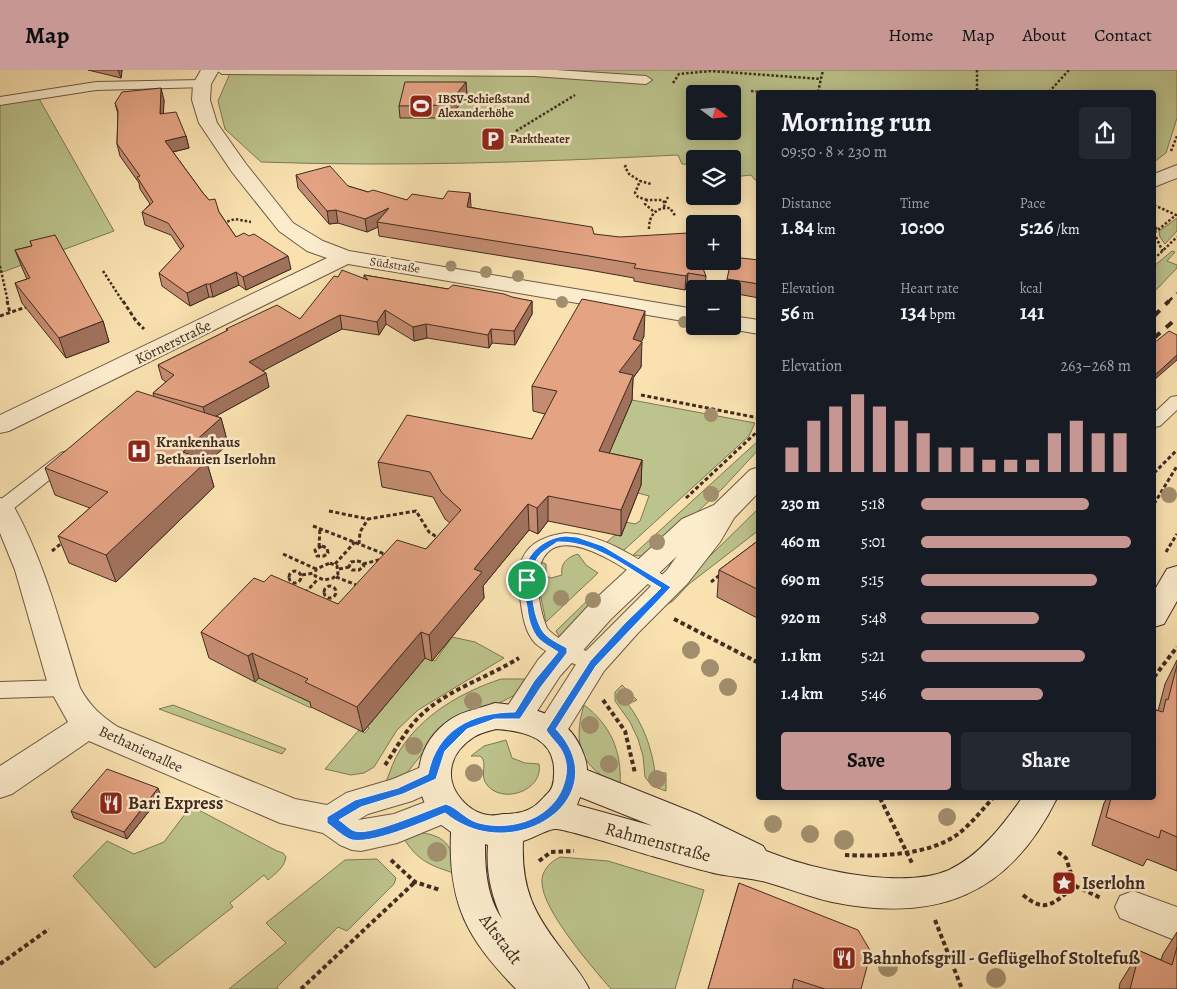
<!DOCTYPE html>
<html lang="en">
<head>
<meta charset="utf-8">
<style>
  body { margin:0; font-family:Alegreya,serif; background:#242831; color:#f1f3f6; height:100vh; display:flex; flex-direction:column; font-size:19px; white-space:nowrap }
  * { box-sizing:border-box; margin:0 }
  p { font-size:16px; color:#9ea1a6 }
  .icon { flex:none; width:28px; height:28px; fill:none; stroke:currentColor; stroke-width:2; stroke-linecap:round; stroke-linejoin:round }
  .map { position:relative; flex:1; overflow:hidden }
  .side { position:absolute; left:756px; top:20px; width:400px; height:710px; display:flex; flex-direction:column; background:#171b24; border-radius:5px; box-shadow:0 2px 12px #0003 }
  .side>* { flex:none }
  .needle { width:32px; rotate:106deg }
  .controls { position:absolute; left:686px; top:15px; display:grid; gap:10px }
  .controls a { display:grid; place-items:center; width:55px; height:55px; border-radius:5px; background:#171b24; box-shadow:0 2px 12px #0003; font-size:25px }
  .pin { position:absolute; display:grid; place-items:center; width:42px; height:42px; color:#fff; margin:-21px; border:2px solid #fff; border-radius:50%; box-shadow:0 1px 5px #0007 }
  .round { display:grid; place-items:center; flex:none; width:52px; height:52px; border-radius:5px; background:#242831 }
  .head { display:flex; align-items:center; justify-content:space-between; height:85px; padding:0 25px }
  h1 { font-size:28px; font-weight:700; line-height:38px }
  .stats { display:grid; grid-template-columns:repeat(3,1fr); gap:8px; height:85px; padding:5px 25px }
  .stats div { display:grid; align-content:center }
  .stats b { font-size:21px; font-weight:700 }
  .stats small { font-size:14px; font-weight:400 }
  .stats p { font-size:14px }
  .chart { height:140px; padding:10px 25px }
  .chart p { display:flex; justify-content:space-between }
  .chart svg { width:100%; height:90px; margin-top:5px; stroke:#c59692; stroke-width:6 }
  .primary-button { display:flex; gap:10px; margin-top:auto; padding:10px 25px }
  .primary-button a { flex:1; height:58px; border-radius:5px; background:#c59692; color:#111; font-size:20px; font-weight:700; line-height:58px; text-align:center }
  .primary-button a+a { background:#242831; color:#f1f3f6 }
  ul { padding:0 25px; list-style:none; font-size:16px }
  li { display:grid; grid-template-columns:80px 60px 1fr; align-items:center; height:38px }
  li i { height:12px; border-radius:6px; background:#c59692 }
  header { display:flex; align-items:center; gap:30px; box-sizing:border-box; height:70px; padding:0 25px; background:#c59692; color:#111 }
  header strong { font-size:24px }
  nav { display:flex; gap:28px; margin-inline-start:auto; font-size:18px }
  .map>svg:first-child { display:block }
  .green { fill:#bcc38c; stroke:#7e7856; fill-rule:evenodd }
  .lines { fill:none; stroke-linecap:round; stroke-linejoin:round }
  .service-casing { stroke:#6f5944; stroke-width:2 }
  .minor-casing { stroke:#6f5944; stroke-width:2 }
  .tertiary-casing { stroke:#6f5944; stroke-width:2 }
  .secondary-casing { stroke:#412c20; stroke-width:2 }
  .path-far2 { stroke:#412c20; stroke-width:2.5; stroke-dasharray:2.5 2; stroke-linecap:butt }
  .path-far1 { stroke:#412c20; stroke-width:3; stroke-dasharray:4 2.5; stroke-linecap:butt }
  .path { stroke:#412c20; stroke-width:4; stroke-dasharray:4.5 3; stroke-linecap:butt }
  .service { fill:#fbeccc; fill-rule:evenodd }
  .minor { fill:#fbeccc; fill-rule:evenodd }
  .tertiary { fill:#fbeccc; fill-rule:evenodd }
  .secondary { fill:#fbeccc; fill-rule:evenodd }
  .rail-far1 { stroke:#412c20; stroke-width:2.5; stroke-dasharray:6 6; stroke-linecap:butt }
  .rail { stroke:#412c20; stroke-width:4; stroke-dasharray:8 8; stroke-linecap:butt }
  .tree { fill:#a28e6d }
  .wall { fill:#c48c71; stroke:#412c20 }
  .shaded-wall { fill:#a0725c; stroke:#412c20 }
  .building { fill:#e4a383; stroke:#412c20 }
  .route { fill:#1a73e8; stroke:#fff; fill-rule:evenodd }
  .labels { text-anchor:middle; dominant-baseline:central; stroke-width:5; stroke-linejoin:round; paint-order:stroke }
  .far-poi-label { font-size:12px; font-weight:bold; fill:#412c20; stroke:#fbeccc; text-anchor:start }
  .far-street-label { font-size:12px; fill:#412c20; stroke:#fbeccc }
  .street-label { font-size:15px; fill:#412c20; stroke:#fbeccc }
  .poi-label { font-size:15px; font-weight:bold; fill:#412c20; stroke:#fbeccc; text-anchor:start }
  .near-poi-label { font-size:18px; font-weight:bold; fill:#412c20; stroke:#fbeccc; text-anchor:start }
  .near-street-label { font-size:18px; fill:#412c20; stroke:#fbeccc }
</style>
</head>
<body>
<header>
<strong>Map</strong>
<nav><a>Home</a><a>Map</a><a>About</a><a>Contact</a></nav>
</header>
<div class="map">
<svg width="1177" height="919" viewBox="0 0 1177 919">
  <rect width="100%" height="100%" fill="#f9e1b0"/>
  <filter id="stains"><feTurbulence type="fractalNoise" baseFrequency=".004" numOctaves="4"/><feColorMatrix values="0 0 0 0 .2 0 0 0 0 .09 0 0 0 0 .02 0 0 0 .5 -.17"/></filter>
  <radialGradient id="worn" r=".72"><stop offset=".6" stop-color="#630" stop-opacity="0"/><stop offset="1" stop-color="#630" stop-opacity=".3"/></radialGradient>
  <!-- green -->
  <path class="green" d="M226,0h951v48l-11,35 -12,9v-70h-395v87l-4,1 -4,-5 -18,2 -1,-18h-37v6l-13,-1 -4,-9c-139,7 -278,12 -417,7l-36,-33 -7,-28 13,-30zM695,24h37v37h-37z
    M38,27l76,134 -114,42v-171z
    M1177,148v13l-12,13 -5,-7 -1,-6z
    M1172,181l3,1 -8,9 10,4v3l-23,24v-26z
    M632,330l123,23 -6,13 -126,115 -16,-9 8,-7 6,1 5,-14 9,2 5,-3 9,-25 -11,-3 -76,-49 47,9z
    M759,370v9l-37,40 -73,68 -16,-2z
    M759,438v22l-70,54 -16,17 -7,4 -4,-2z
    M578,484l8,11 12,8 -52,49 -9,-43 4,-17 5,2v12l5,2 11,-3c-2,-11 5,-18 16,-21z
    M592,526h7l-39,42 -4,-7z
    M452,567l23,5 29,16 -86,52 -21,20 -23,37 -10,6 -13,2 -26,-6 34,-39 6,3 4,-5 -2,-2 59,-70 9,5z
    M259,608l55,26 -3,4 -56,-26z
    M501,609h26l-12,16 -78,40 -31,39 -12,7 -8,1c4,-10 8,-23 14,-32 23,-36 62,-58 101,-71z
    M622,615l15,15 -9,4c16,22 23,42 27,68l11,1v18l-14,-5 -7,-9 -2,-21 -5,-17 -8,-17 -15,-21v-9z
    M173,635l113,44 -4,5 -123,-45z
    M584,635c27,20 38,47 36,80 -39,-16 -48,-41 -36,-80z
    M506,670l6,18 13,5 14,1c5,26 -36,41 -52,21 -7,-9 -1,-17 -4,-26l-3,-3h-9l13,-10z
    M191,736l86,45 6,2 3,4c-2,11 -10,16 -18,23l-4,-5 -34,28 3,4 -78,61 -82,-92 34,-35 27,13 30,-12z
    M415,762c31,3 37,12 42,42 -26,-8 -40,-13 -54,-37z
    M560,787l48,4 96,29 -29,99h-64c-19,-22 -68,-78 -69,-106 -1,-12 8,-21 18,-26z
    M377,789l19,19 -2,6 -47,47 -9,-4 -61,60 1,2h-49l57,-46 -20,-20 79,-63z"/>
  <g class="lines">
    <!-- service casing -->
    <g class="service-casing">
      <path id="service" d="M216,0h340l90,6 6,4 -6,4 -112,-8 -312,-2z
        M202,10l6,4 -2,3 -110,3 -96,15v-8l96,-15z
        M1177,326v14l-17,16 -6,1v-14l17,-16z
        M67,381l6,2 3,4 -3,4 -65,52 -8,2v-15l61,-47z
        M566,463c41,2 75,28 108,49l3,5 -3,5 -7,2 -7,-2c-24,-16 -49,-35 -77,-44 -56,-17 -49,49 -36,80 13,17 49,22 56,35l-3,6c-10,3 -18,-2 -28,-6 -13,-5 -27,-11 -37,-20 -10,-11 -12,-26 -14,-39 -7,-41 0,-65 45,-71z
        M65,610l7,2 4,6 -4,6 -7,2 -65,2v-16z"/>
    </g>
    <!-- minor casing -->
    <g class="minor-casing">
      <path id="minor" d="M201,0h18l-8,14 -1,16 7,23 29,41 47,59 30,18 26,10 346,58v14l-347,-59 -339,167 -9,2v-18l327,-157 -20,-7 -28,-20 -47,-59 -33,-49 -7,-23 1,-16z
        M732,246l27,4v14l-35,-6 -1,-2h9z
        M0,428l10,2c34,58 50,124 70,188 10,18 21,28 38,39l177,72 32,6 19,-12 47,-14 40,-17 12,4 4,10 -4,10 -33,15 -44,13 -10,6 36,-6 52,-20 12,4 5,10 -5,10 -61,25 -36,8 -9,-1 -12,-5 -17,-12 -43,-10 -191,-82 -77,53 -12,4v-32l68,-44 -19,-34 -34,-118 -15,-37z
        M1133,821l44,16v34l-57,-23 -5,-11 5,-11z"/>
    </g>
    <!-- tertiary casing -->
    <g class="tertiary-casing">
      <path id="tertiary" d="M1177,95v13l-23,9v-13z
        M759,397v25l-25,26 -14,24 -33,42 -49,49 -34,38 -42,68 -11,4 -11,-4 -5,-9 5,-9 42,-66 85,-85 10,-14 -66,63 -51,57 -32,49 -11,4 -11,-4 -5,-9 37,-56 53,-57 91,-84 32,-14 36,-35z"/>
    </g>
    <!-- secondary casing -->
    <g class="secondary-casing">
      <path id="secondary" d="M1177,496v35l-13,23 -10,3v-36l13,-22z
        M495,633c34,3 71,10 86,45 3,7 6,14 6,22l110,44 66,32 3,5c8,3 16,6 25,9 41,13 117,28 158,10 31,-15 54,-45 73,-72h35c-48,98 -121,125 -225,104 -23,-5 -44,-14 -66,-20 -15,-4 -32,-5 -48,-8 -22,-5 -44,-12 -66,-18 -14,-4 -90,-29 -98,-27 -10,2 -21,9 -31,12 -2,48 11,73 40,110 9,13 19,23 26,38h-73c-49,-51 -68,-84 -65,-157 -6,-5 -14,-9 -18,-15 -25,-34 -16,-75 18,-98 12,-8 30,-11 44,-16zM496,659c29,2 60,9 58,45 0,8 -1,15 -7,20 -5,5 -9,10 -14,13 -9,6 -20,7 -30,7 -5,1 -10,2 -15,1 -8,-1 -15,-5 -20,-9 -26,-22 -21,-52 6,-69 6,-4 15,-6 22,-8zM580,727l73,29 -76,-21zM485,774l3,1c-2,27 3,49 14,74 -15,-22 -17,-49 -17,-75z"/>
    </g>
    <!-- path-far2 -->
    <path class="path-far2" d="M977,0v22
      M673,13l6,-9 32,-3 110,8
      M751,21l9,1
      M818,22l5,-22
      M1049,22l20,-22
      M516,61l59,-36
      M1171,81l6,-15
      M626,95l-1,2 4,7 11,7
      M647,130l-9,-3 -3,-4 5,-12 11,3
      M665,133l3,-6
      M1154,135l22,10 -22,18
      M653,141l-8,-7 2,-4h15l3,3 -1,4
      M223,153l12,-4 16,3
      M649,159c0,-14 7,-22 21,-21l6,9
      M1154,163l9,19
      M1154,189l23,-22
      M0,196l8,36
      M103,201l20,31"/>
    <!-- path-far1 -->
    <path class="path-far1" d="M7,231l3,12
      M123,231l13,20 8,8
      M0,246l26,-9
      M641,325l118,23
      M1154,403l23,-23
      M686,428l73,-68
      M1154,434l23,-38
      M329,441l39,8 48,-8 13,21 11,7
      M313,456l74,29
      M359,474l1,-12 8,-13
      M322,476l5,2 1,5 -4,3h-7l-2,-6z
      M319,477l1,-19
      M52,481l11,-9
      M1166,482l11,-18
      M283,484l33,15
      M357,491l5,1 2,4 -5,4h-7l-3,-3 2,-5z
      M330,493l7,3 1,8 -5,4 -9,2 -9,-4 1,-7z
      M335,494l20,-22
      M363,494l19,-5
      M339,499l10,-2
      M289 507a6 6 0 1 1 12 0a6 6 0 1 1-12 0Z
      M302,505l12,-2
      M336,507l23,9
      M711,512l10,-8
      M324 522a6 6 0 1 1 12 0a6 6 0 1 1-12 0Z
      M305,523l13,-14"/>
    <!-- path -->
    <path class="path" d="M674,549l85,44
      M1154,607l23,-30
      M603,630l22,31 10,42
      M385,695c11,-16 20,-34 34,-48 27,-27 68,-39 100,-59
      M880,728l32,65
      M1058,782l8,6 9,28
      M845,785c33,2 85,0 113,-21 13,-10 24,-24 35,-36
      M391,790l24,22 25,8
      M539,791l12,-9 23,-1
      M1075,816l26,12
      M1023,825c24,20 31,7 52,-9
      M935,850l27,69
      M0,894l49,-35
      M301,919l114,-107"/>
    <!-- service -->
    <use href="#service" class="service"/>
    <!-- minor -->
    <use href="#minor" class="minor"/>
    <!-- tertiary -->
    <use href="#tertiary" class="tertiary"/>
    <!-- secondary -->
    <use href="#secondary" class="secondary"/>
    <!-- rail-far1 -->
    <path class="rail-far1" d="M1168,232l9,-9"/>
    <!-- rail -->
    <path class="rail" d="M1154,246l15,-15
      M1154,268l23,-20"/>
  </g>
  <!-- trees -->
  <g class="tree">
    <circle cx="451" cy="196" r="5.5"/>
    <circle cx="486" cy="202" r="6"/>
    <circle cx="518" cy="206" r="6"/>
    <circle cx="562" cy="232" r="6"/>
    <circle cx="684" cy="252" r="6"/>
    <circle cx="711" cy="345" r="7"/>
    <circle cx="711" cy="424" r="8"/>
    <circle cx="1169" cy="425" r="8"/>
    <circle cx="657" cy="472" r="8"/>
    <circle cx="561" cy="528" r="8"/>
    <circle cx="593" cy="530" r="8"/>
    <circle cx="691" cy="580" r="9"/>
    <circle cx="710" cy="598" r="9"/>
    <circle cx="728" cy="617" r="9"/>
    <circle cx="625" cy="627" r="9"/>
    <circle cx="473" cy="631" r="9"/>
    <circle cx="590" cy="655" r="9"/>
    <circle cx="414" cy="676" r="9"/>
    <circle cx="609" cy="694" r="9"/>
    <circle cx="474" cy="703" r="9"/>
    <circle cx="657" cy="709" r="9"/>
    <circle cx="947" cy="747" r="9"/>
    <circle cx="773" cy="754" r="9"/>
    <circle cx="810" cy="764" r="9"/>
    <circle cx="844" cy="770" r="10"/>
    <circle cx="437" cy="782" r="10"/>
    <circle cx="888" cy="897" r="10"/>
    <circle cx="996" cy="908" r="10"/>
  </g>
  <!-- wall -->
  <path class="wall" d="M88,0h34l-1,8z
    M466,12l1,13 -18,23h-49l-1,-12z
    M164,30l-1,13 23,23 3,12 -16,4 30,41 16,19 17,25 55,32 -45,21 -7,-5 -26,12h-4l-19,9 -28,-20 -3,-13 22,-23 -10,-15 -26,-10 -3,-13 8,-8 -10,-15 -1,-6 -19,-27 -3,-12 1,-30 -3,-11z
    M296,105l52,11 20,6 39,8 36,-1 27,-6v14l124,27 112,42 -1,13 -18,-3 -2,4 -51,-9v-3l-45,-8 -210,-34 -1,-9 -11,5 -29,-9 -9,1 -31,-36z
    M30,171l73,80 6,21 -43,16 -44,-55 -7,-20 12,-4 -4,-9 -8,-20 17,-4z
    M759,190v38l-27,-5v-4h-6l1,-10z
    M364,205l84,14 84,12v13l-17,31 -23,-2 -3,5 -62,-10 -13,3 -28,-17 -7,11 -37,-6 -80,42 7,16 -53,29 5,2 7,26 -21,19 7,24 -98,95 -47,-19 -11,-27 32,-28 -35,-13 -10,-27 109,-71 -1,-4 13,-11 -4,-3 -4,-14 69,-34 -1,-2 74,-10 38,-42 26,2z
    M644,266l-3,6v25l-8,11 -1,22 -23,53 33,7 -1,25 -20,51 -73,-15 -10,13 -9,-4 -46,56 1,12 -52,63 -7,-3 -62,74 -52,-25 -1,-5 -51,-24 -4,4 -46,-24 -8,-26 63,-50 74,22 88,-55 24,-26 -5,-4 -12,-22 -51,-10 -4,-25 154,-23 13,-25 -12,-3 -1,-25z
    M759,470v79l-42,-22 2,-27z
    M1177,590v211l-30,-12 -4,7 -51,-21 12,-42 3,-5h47v-82l2,-6 2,1 7,-27z
    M161,726l-34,43 -53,-21 -3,-7z
    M739,813l122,106h-153z
    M1177,862v57h-58l1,-6 20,-32 21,9 2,-6z"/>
  <!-- shaded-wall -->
  <path class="shaded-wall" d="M118,0h4l-1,8z
    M466,12l1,13 -18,23 -1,-13z
    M161,18l3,12 -1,26 -3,-12z
    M186,66l3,12 -21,5 -3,-12z
    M470,123l1,13 -3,14 -1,-13z
    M389,138l-12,14 1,5 -11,5 -2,-13z
    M336,140l2,13 -9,1 -2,-13z
    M1157,157l-3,9v-7z
    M288,186l3,13 -45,21 -3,-13z
    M236,202l3,13 -26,12 -3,-13z
    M688,203l-1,13 -2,4 1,-14z
    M206,214l3,13 -19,9 -3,-13z
    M532,231v13l-17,31 -1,-14z
    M385,240l1,14 -7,11 -2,-13z
    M645,241l-1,25 -3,7 1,-1 -1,25 -8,11 -1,22 -33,77v-26l20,-79z
    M340,245l2,14 -89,47 -4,-14z
    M103,251l6,21 -43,16 -7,-20z
    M426,254l1,14 -13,3 -1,-14z
    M491,259l1,14 -3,5 -1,-13z
    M1177,285v5l-23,20v-4z
    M266,303l3,14 -62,34 -4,-14z
    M221,348l7,26 -21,19 7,24 -98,95 -10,-27 77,-103z
    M642,390l-1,25 -20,51v-26z
    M548,426v25l-10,13 -1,-26z
    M528,434l1,26 -46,56 1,12 -52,63 -3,-26 45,-66z
    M421,562l4,26 -62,74 -6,-25z
    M252,583l7,25 -4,4 -7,-26z
    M158,718l3,8 -34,43 -3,-7z"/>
  <!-- building -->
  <path class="building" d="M405,12h61l-18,23 -49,1z
    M161,18l-1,26 16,-2 10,24 -21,5 38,52 6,7 6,-1 4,13 17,25 8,-4 5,3 5,-2 34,22 -45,21 -7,-5 -26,12h-4l-19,9 -28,-20 25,-27 -16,-23 -26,-11 11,-10 -16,-25 3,-1 -23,-32 1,-33 -3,-8 7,-11z
    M330,96l18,20 20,6 5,-2 34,10 5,-6 31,5 5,-8 22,2 -3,14 125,20 2,7 26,3 68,-4 7,16v12h5l6,15 -18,-3 -2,3 -52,-8 2,-4 -47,-8 -212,-34 12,-14 -24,11 -29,-9 -9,1 -31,-36z
    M55,165l48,86 -44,17 -44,-55 15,-5 -15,-28 17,-4 -2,-5z
    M732,187l27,3v24l-32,-5 4,-18h1z
    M342,200l26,10 -4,-5 84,14 5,-4 51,9 8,3 20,4 -18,30 -23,-2 -3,6 -62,-11 -13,3 -28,-17 -8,12 -37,-7 -91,47 17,11 -63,34 -50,-14 21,-18 -16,-10 70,-35 -2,-1 51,-24 23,14 34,-43 4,1z
    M582,229l63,12 -12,28 9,3 -23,30 14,3 -34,76 43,9 -21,50 -73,-14 -11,12 -9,-4 -54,65 8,3 -53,63 -8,-3 -64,75 -52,-25 3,-3 -56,-26 -4,3 -47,-24 53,-54 10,4 7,-7 67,29 59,-64 29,9 35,-39 -19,-17 -12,-21 -52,-10 29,-47 125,24 25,-48 -25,-5z
    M1169,261l8,4v20l-23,21v-33z
    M137,321l84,27 -38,34 24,9 -101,94 -48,-19 50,-44 -63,-24z
    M759,470v50l-40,-20z
    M1177,595v172l-16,-7 -2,8 -53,-21 5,-19h43v-79l2,-9 7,2 3,-13 2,1z
    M107,699l51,19 -34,44 -53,-21z
    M739,813l119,47 13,22 -10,37h-36l-31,-10 -2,10h-84z
    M1177,877v42h-47l10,-38 32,14z"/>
  <!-- route -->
  <path class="route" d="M566,466l11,1 26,9 68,41 -75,79 -40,63c64,68 -43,140 -111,84 -19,8 -78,34 -96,26 -8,-4 -15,-11 -22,-16v-6l28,-17 43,-12 30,-14c9,-44 44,-62 87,-62l19,-31 24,-29c-6,-4 -14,-8 -19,-13 -8,-8 -11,-22 -12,-32 -2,-9 -4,-18 -4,-27 -1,-24 21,-43 43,-44zM557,472c39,-1 72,27 104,46l-36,35 -35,38 -44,69c6,10 16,16 19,29 3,10 1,20 -3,30 -13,31 -52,42 -83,34 -13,-3 -21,-15 -33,-19 -18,6 -75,32 -91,27 -5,-1 -11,-8 -16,-11l22,-13 42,-13 33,-15 9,-28 22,-22 28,-10h25l21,-32 26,-34v-5c-7,-4 -18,-9 -23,-15 -12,-15 -17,-61 -6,-76 4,-6 13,-10 19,-15z"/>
  <!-- icons -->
  <defs>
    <g id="stadium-square" transform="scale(1.25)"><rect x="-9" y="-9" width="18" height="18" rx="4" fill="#8f2418" stroke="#fbeccc"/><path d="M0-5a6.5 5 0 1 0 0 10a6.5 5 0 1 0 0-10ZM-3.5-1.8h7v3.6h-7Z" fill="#fff"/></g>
    <g id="parking-square" transform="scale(1.25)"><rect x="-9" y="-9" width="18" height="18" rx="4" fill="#8f2418" stroke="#fbeccc"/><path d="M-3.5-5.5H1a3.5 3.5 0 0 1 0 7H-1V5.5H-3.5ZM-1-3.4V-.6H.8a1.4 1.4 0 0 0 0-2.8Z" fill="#fff"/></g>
    <g id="hospital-square" transform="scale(1.25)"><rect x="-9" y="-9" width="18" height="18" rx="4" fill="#8f2418" stroke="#fbeccc"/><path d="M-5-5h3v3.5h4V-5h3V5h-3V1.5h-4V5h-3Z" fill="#fff"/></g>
    <g id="restaurant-square" transform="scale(1.25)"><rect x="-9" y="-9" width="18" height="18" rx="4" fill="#8f2418" stroke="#fbeccc"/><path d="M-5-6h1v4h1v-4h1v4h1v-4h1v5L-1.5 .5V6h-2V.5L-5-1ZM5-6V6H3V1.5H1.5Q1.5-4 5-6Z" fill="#fff"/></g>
    <g id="sight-square" transform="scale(1.25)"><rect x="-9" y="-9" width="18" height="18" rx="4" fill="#8f2418" stroke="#fbeccc"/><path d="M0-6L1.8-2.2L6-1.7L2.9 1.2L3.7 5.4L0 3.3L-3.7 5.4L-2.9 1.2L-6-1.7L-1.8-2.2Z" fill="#fff"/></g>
  </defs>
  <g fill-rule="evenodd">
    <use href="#stadium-square" x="421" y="36"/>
    <use href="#parking-square" x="493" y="69"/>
    <use href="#hospital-square" x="139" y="381"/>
    <use href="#restaurant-square" x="111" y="733"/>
    <use href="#sight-square" x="1064" y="813"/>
    <use href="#restaurant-square" x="844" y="888"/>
  </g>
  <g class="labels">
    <!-- far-poi labels -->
    <g class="far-poi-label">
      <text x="438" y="29">IBSV-Schießstand<tspan x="438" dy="14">Alexanderhöhe</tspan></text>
      <text x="510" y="69">Parktheater</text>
    </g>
    <!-- far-street labels -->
    <g class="far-street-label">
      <text transform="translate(395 195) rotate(9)">Südstraße</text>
    </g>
    <!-- street labels -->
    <g class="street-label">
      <text transform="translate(173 272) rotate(-26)">Körnerstraße</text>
      <text transform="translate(141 679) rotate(25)">Bethanienallee</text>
    </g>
    <!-- poi labels -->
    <g class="poi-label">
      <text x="156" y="372">Krankenhaus<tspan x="156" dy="17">Bethanien Iserlohn</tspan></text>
    </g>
    <!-- near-poi labels -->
    <g class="near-poi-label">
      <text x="128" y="733">Bari Express</text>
      <text x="1082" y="813">Iserlohn</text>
      <text x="862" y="888">Bahnhofsgrill - Geflügelhof Stoltefuß</text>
    </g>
    <!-- near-street labels -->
    <g class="near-street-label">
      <text transform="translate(658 772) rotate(15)">Rahmenstraße</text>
      <text transform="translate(501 869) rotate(53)">Altstadt</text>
    </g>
  </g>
  <rect width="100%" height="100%" filter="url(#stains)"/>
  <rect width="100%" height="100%" fill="url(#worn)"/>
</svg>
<div class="controls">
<a><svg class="needle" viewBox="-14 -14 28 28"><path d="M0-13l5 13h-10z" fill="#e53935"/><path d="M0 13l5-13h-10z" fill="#9ea1a6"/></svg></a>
<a><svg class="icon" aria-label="layers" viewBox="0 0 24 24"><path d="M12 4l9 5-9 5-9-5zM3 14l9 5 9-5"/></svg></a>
<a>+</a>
<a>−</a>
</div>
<div class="pin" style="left:527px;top:510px;background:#1e9e55"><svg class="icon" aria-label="arrive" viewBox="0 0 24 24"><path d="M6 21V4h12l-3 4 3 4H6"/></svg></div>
<section class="side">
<div class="head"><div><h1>Morning run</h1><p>09:50 · 8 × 230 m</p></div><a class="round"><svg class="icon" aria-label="share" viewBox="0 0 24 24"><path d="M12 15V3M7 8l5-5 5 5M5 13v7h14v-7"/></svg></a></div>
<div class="stats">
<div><p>Distance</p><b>1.84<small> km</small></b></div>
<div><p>Time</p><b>10:00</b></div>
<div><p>Pace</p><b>5:26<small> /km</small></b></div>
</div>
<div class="stats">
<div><p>Elevation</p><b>56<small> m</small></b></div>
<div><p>Heart rate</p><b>134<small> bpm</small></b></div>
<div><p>kcal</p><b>141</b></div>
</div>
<div class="chart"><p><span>Elevation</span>263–268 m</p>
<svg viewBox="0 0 160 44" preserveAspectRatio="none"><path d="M5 44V32M15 44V19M25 44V12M35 44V6M45 44V12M55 44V19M65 44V25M75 44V32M85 44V32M95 44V38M105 44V38M115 44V38M125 44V25M135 44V19M145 44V25M155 44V25"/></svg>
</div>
<ul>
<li><b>230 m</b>5:18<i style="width:80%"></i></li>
<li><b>460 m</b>5:01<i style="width:100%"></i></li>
<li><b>690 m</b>5:15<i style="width:84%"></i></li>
<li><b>920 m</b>5:48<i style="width:56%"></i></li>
<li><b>1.1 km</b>5:21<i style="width:78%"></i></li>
<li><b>1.4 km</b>5:46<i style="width:58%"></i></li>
</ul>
<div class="primary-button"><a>Save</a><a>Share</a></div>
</section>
</div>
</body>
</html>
